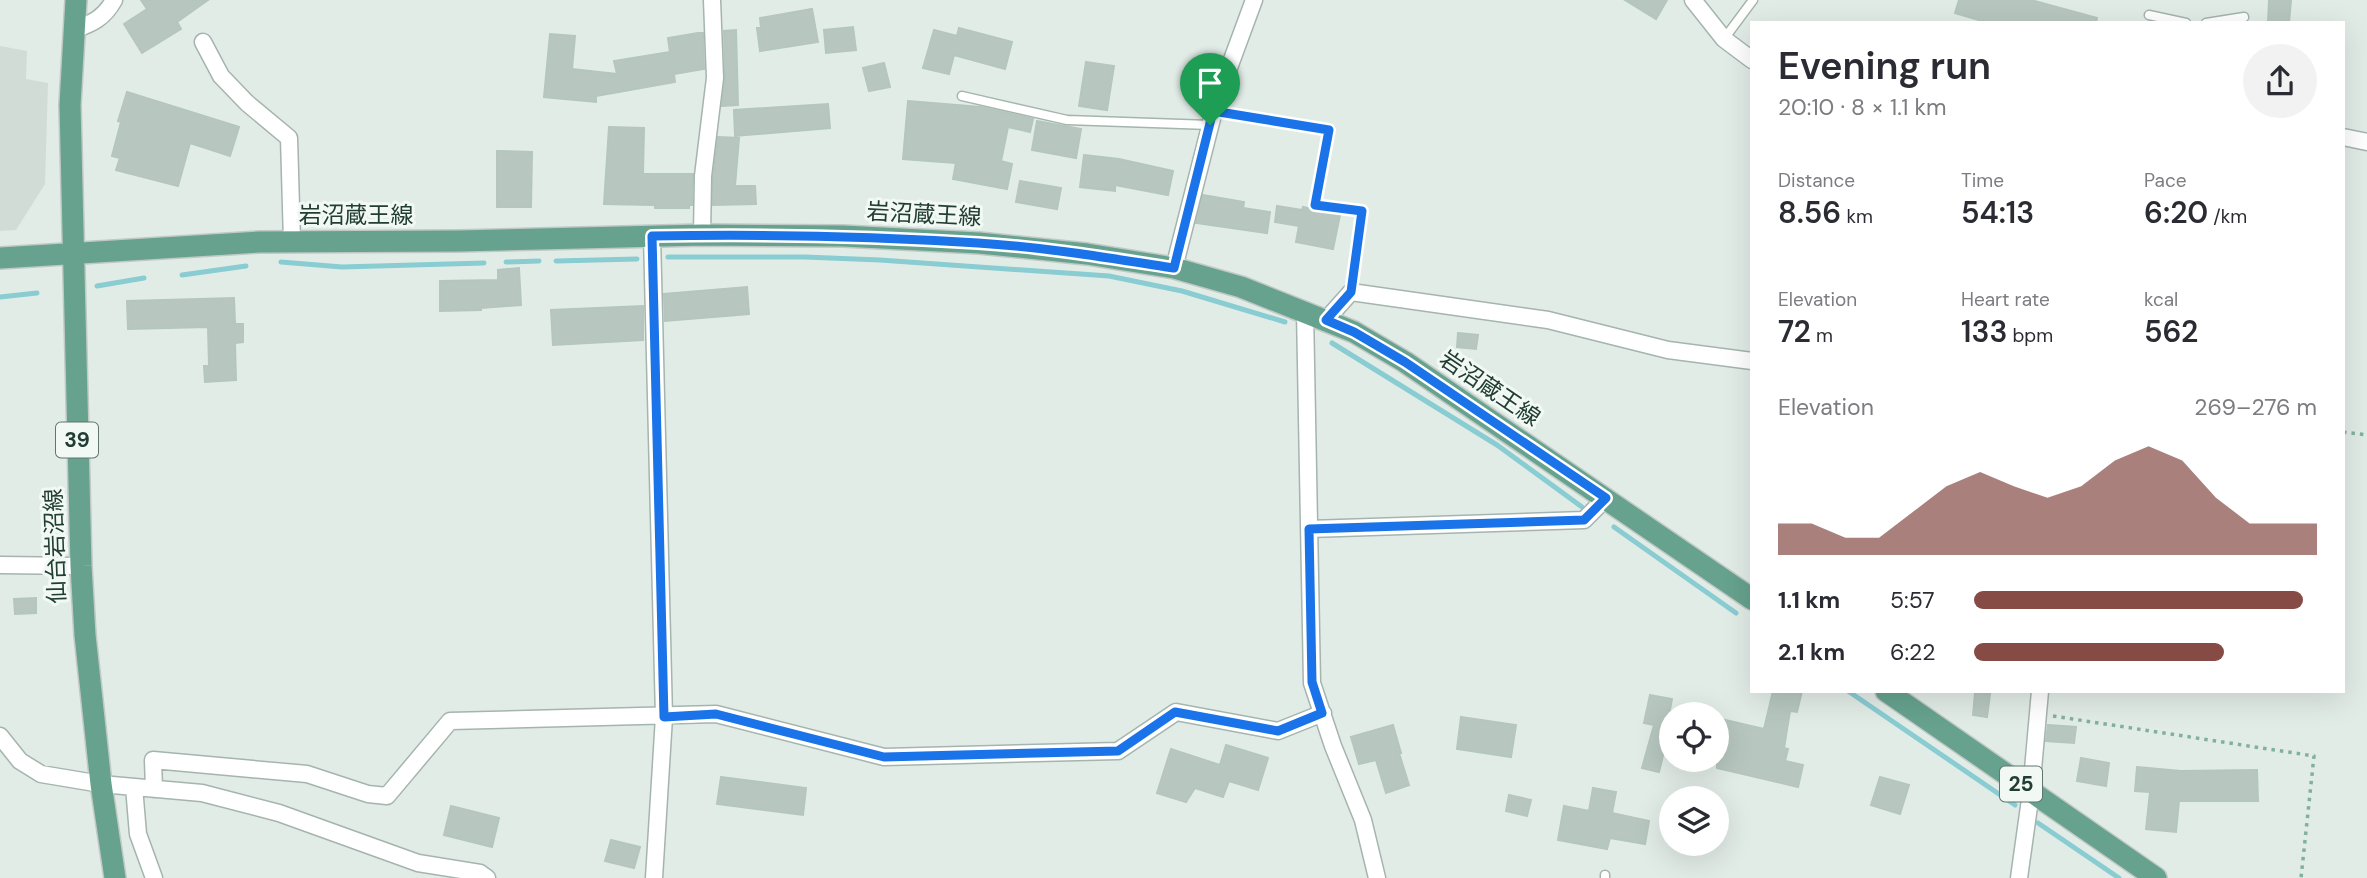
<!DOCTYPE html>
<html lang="en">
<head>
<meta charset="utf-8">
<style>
  body { margin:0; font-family:"DM Sans","Noto Sans JP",sans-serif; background:#f2f2f3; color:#2b2b33; height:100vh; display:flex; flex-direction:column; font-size:26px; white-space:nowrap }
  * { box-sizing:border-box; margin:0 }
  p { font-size:23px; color:#7c7c81 }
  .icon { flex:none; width:38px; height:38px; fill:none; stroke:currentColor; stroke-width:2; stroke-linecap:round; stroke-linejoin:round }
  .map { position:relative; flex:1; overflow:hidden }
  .sheet { position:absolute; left:1750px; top:21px; width:595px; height:672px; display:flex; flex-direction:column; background:#fff; border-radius:0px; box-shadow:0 7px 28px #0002 }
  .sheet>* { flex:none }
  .fabs { position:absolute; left:1659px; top:702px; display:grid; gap:14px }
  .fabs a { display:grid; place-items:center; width:70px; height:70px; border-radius:50%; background:#fff; box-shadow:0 7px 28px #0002; font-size:35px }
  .pin { position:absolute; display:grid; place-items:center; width:60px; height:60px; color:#fff; margin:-72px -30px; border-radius:50% 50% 50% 0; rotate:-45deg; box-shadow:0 0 7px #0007 }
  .pin .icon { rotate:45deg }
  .round { display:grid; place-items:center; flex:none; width:74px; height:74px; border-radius:37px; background:#f2f2f3 }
  .headline { display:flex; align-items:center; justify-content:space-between; height:119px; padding:0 28px }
  h1 { font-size:38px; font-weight:600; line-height:52px }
  .metrics { display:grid; grid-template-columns:repeat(3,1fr); gap:10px; height:119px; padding:7px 28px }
  .metrics div { display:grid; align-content:center }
  .metrics b { font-size:30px; font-weight:600 }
  .metrics small { font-size:19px; font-weight:400 }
  .metrics p { font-size:19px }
  .chart { height:196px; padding:14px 28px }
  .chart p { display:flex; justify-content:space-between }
  .chart svg { width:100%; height:126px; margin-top:7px; fill:#854b44; opacity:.7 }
  ul { padding:0 28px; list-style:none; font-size:23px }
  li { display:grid; grid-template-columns:112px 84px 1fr; align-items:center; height:52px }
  li i { height:18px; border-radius:9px; background:#854b44 }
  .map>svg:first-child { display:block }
  .built { fill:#d0dcd5 }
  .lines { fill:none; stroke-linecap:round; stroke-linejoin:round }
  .stream { stroke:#89ccd2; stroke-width:5 }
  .building { fill:#b7c7bf; stroke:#b4c6bd; stroke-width:2 }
  .lane-casing { stroke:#a5b4ae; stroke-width:11 }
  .street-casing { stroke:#a5b4ae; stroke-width:19 }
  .primary-casing { stroke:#c1c9c6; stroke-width:24 }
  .path { stroke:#82b09e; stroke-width:3.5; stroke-dasharray:3.5 5; stroke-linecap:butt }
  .lane { stroke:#fff; stroke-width:8 }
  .street { stroke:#fff; stroke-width:16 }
  .primary { stroke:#66a28e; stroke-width:21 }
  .route-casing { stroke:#fff; stroke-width:14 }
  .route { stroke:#1a73e8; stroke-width:9 }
  .labels { text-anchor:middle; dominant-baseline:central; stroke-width:6; stroke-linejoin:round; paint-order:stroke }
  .shield { fill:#f2f9f5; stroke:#60756e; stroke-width:2 }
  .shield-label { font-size:21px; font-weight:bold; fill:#223d34 }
  .street-label { font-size:23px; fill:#223d34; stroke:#f2f9f5 }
</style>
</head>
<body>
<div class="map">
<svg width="2367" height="878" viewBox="0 0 2367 878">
  <rect width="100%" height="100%" fill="#e2ece7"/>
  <!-- built -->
  <path class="built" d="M0,46l27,5 -1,28 22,4 -3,101 -29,46 -16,1z"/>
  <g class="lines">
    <!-- stream -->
    <path class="stream" d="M668,257h137l75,3 229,16 73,15 103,31
      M556,261l81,-2
      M281,262l61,5 142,-4
      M506,262l33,-1
      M182,275l64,-9
      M97,286l47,-8
      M0,297l37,-4
      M1332,343l165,102 85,62
      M1614,527l122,86
      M1848,691l167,114
      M2038,823l81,55"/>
  </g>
  <!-- building -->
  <path class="building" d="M141,0h67l-31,22 4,7 -39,24 -18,-29 23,-15z
    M1625,0h42l-11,19z
    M1959,0h72l66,18 -1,5h-107l-34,-10z
    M2269,0h22l-2,23h-21z
    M812,9l6,33 -58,9 -3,-23h4l-1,-10z
    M853,27l3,23 -30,3 -2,-23z
    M959,28l53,14 -7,27 -51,-14 -5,19 -26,-6 11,-38 23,6z
    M736,30l2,75 -16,1 3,-28 -1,-47z
    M698,33h5l1,36 -30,5 1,8 -79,14v6l-52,-5 6,-63 25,2 -3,33 45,5 -3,-13 56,-9 -2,-14z
    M1086,62l28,4 -7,44 -28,-4z
    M884,63l6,24 -21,4 -6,-23z
    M127,92l112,35 -9,29 -40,-13 -12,43 -62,-16 4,-12 -8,-2 9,-34 -3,-1z
    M908,101l73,6 52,12 -3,13 -22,-5 -7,34 11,3 -5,25 -54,-10 3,-16 -53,-4z
    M828,104l2,24 -95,8 -1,-26z
    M1037,121l44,8 -5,29 -44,-8z
    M609,127l35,1 -1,46h50l-1,31h-3v3h-34v-3l-51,-1z
    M718,137l21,1 -4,48h20l1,18 -43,1v-28z
    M497,151l35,1 -1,55h-34z
    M1084,155l35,4 54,12 -5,24 -53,-10v6l-35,-4z
    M1020,181l41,7 -4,21 -41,-7z
    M1203,195l41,7 -1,6 27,4 -3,21 -71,-10z
    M1277,206l25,4 1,-3 37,8 -7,34 -37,-7 3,-16 -24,-4z
    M519,268l2,37 -40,3v2l-41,1v-30l58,-1v-10z
    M747,287l2,27 -84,7 -1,-27z
    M234,298l1,26h8v18l-8,1 1,37 -31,2 -1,-16h5l-1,-39 -80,2 -1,-28z
    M643,306v34l-90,5 -2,-35z
    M1458,333l20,2 -2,14 -19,-2z
    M36,598v15l-21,1 -1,-15z
    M1773,691h29l-5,21 -7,-1 -6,37 4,1 -3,12 18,4 -5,22 -81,-19v-50l47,11z
    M1975,693l15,1 -3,23 -14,-2z
    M1650,695l22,4 -8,43 2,1 -7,29 -17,-4 12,-43 -10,-2z
    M1461,717l55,8 -5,32 -54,-8z
    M1393,725l8,28h-2l10,32 -23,8 -10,-33 -17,4 -8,-27z
    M2048,725l28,2 -2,16 -28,-2z
    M1226,745l42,13 -10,32 -29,-9 -6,16 -28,-9 -9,14 -29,-9 14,-44 49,16z
    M2081,758l28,5 -3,23 -29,-5z
    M2137,767l44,4 76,-1 1,31h-79l-3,31 -30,-3 4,-37 -15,-1z
    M721,777l85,11 -3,27 -86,-11z
    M1880,777l29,8 -9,29 -29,-9z
    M1593,788l23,4 -4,21 37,8 -4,23 -35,-6 -3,11 -49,-9 6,-34 25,5z
    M1509,795l22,5 -4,16 -21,-5z
    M451,806l48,12 -7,29 -48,-12z
    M611,840l29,7 -6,21 -29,-7z"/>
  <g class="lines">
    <!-- lane casing -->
    <g class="lane-casing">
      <path id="lane" d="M2149,15l37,8
        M2206,23l38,-6
        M1724,39l29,-39
        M962,96l105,24 143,5
        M1605,878v-3"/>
    </g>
    <!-- street casing -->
    <g class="street-casing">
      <path id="street" d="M1693,0l31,39 28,21
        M74,30c19,-7 30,-12 40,-30
        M203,42l18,34 26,27 42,35 3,104
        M2343,137l24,5
        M702,235l1,-59 12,-98 -3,-78
        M652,236l12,481 -10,161
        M1174,268l42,-165 38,-103
        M1305,311l7,372 21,63 30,74 14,58
        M1326,320l25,-28 197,28 120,30 84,11
        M1309,529l275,-9 22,-22
        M0,565l81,1
        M0,736l20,25 21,13 60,10 101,9 77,20 139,50 62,10 7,5
        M134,787l4,47 16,44
        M154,789l-1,-29 154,14 61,20 19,2 63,-75 266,-7 168,43 234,-6 58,-39 102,19 45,-18
        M2019,878l12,-86 9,-101"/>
    </g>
    <!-- primary casing -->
    <g class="primary-casing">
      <path id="primary" d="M76,0l-6,105 11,461 4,69 16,149 14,94
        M0,258l259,-16 200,-1 243,-6 141,1 136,7 108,11 87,14 67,19 113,45 51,30 347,237
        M1886,691l270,187"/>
    </g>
    <!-- path -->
    <path class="path" d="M1230,114l99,16 -14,75 47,6 -9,65
      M2343,432l24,3
      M2053,716l261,40 -13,122"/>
    <!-- lane -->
    <use href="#lane" class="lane"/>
    <!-- street -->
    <use href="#street" class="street"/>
    <!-- primary -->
    <use href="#primary" class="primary"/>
  </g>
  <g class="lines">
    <!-- route casing -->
    <g class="route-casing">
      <path id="route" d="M1213,111l116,19 -14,75 47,6 -11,81 -25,28 28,12 51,30 201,136 -22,22 -275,9 3,153 10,31 -44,18 -103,-19 -57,39 -234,6 -168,-43 -52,3 -12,-481c109,-2 217,0 326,7 65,4 131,15 196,25z"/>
    </g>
    <!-- route -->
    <use href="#route" class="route"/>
  </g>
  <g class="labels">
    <!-- shield labels -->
    <g class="shield">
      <rect x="56" y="422.5" width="42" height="35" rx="5"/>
      <rect x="2000" y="766.5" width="42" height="35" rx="5"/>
    </g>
    <g class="shield-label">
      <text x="77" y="440">39</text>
      <text x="2021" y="784">25</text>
    </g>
    <!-- street labels -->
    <g class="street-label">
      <text transform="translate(924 214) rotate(3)">岩沼蔵王線</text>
      <text x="356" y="215">岩沼蔵王線</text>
      <text transform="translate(1490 388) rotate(34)">岩沼蔵王線</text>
      <text transform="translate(55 546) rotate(-92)">仙台岩沼線</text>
    </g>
  </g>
</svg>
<div class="fabs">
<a><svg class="icon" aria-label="locate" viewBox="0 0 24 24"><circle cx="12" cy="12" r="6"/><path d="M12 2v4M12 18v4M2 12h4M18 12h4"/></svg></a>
<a><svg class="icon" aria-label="layers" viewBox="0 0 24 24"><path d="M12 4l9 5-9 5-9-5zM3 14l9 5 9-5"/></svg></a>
</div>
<div class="pin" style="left:1210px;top:125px;background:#1e9e55"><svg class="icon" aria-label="arrive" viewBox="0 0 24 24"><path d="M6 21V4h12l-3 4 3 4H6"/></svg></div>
<section class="sheet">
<div class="headline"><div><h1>Evening run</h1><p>20:10 · 8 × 1.1 km</p></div><a class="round"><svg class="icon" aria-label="share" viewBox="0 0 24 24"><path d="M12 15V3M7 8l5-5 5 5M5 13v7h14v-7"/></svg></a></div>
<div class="metrics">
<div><p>Distance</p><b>8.56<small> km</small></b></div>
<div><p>Time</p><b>54:13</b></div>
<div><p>Pace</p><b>6:20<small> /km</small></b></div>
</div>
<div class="metrics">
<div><p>Elevation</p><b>72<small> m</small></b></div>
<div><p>Heart rate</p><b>133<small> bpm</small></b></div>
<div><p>kcal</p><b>562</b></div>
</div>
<div class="chart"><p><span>Elevation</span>269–276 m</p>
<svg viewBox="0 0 160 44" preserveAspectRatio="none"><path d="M0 44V33L10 33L20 38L30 38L40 29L50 20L60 15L70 20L80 24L90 20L100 11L110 6L120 11L130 24L140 33L150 33L160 33V44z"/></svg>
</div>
<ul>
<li><b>1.1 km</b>5:57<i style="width:96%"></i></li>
<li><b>2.1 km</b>6:22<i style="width:73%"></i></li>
</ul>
</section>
</div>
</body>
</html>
